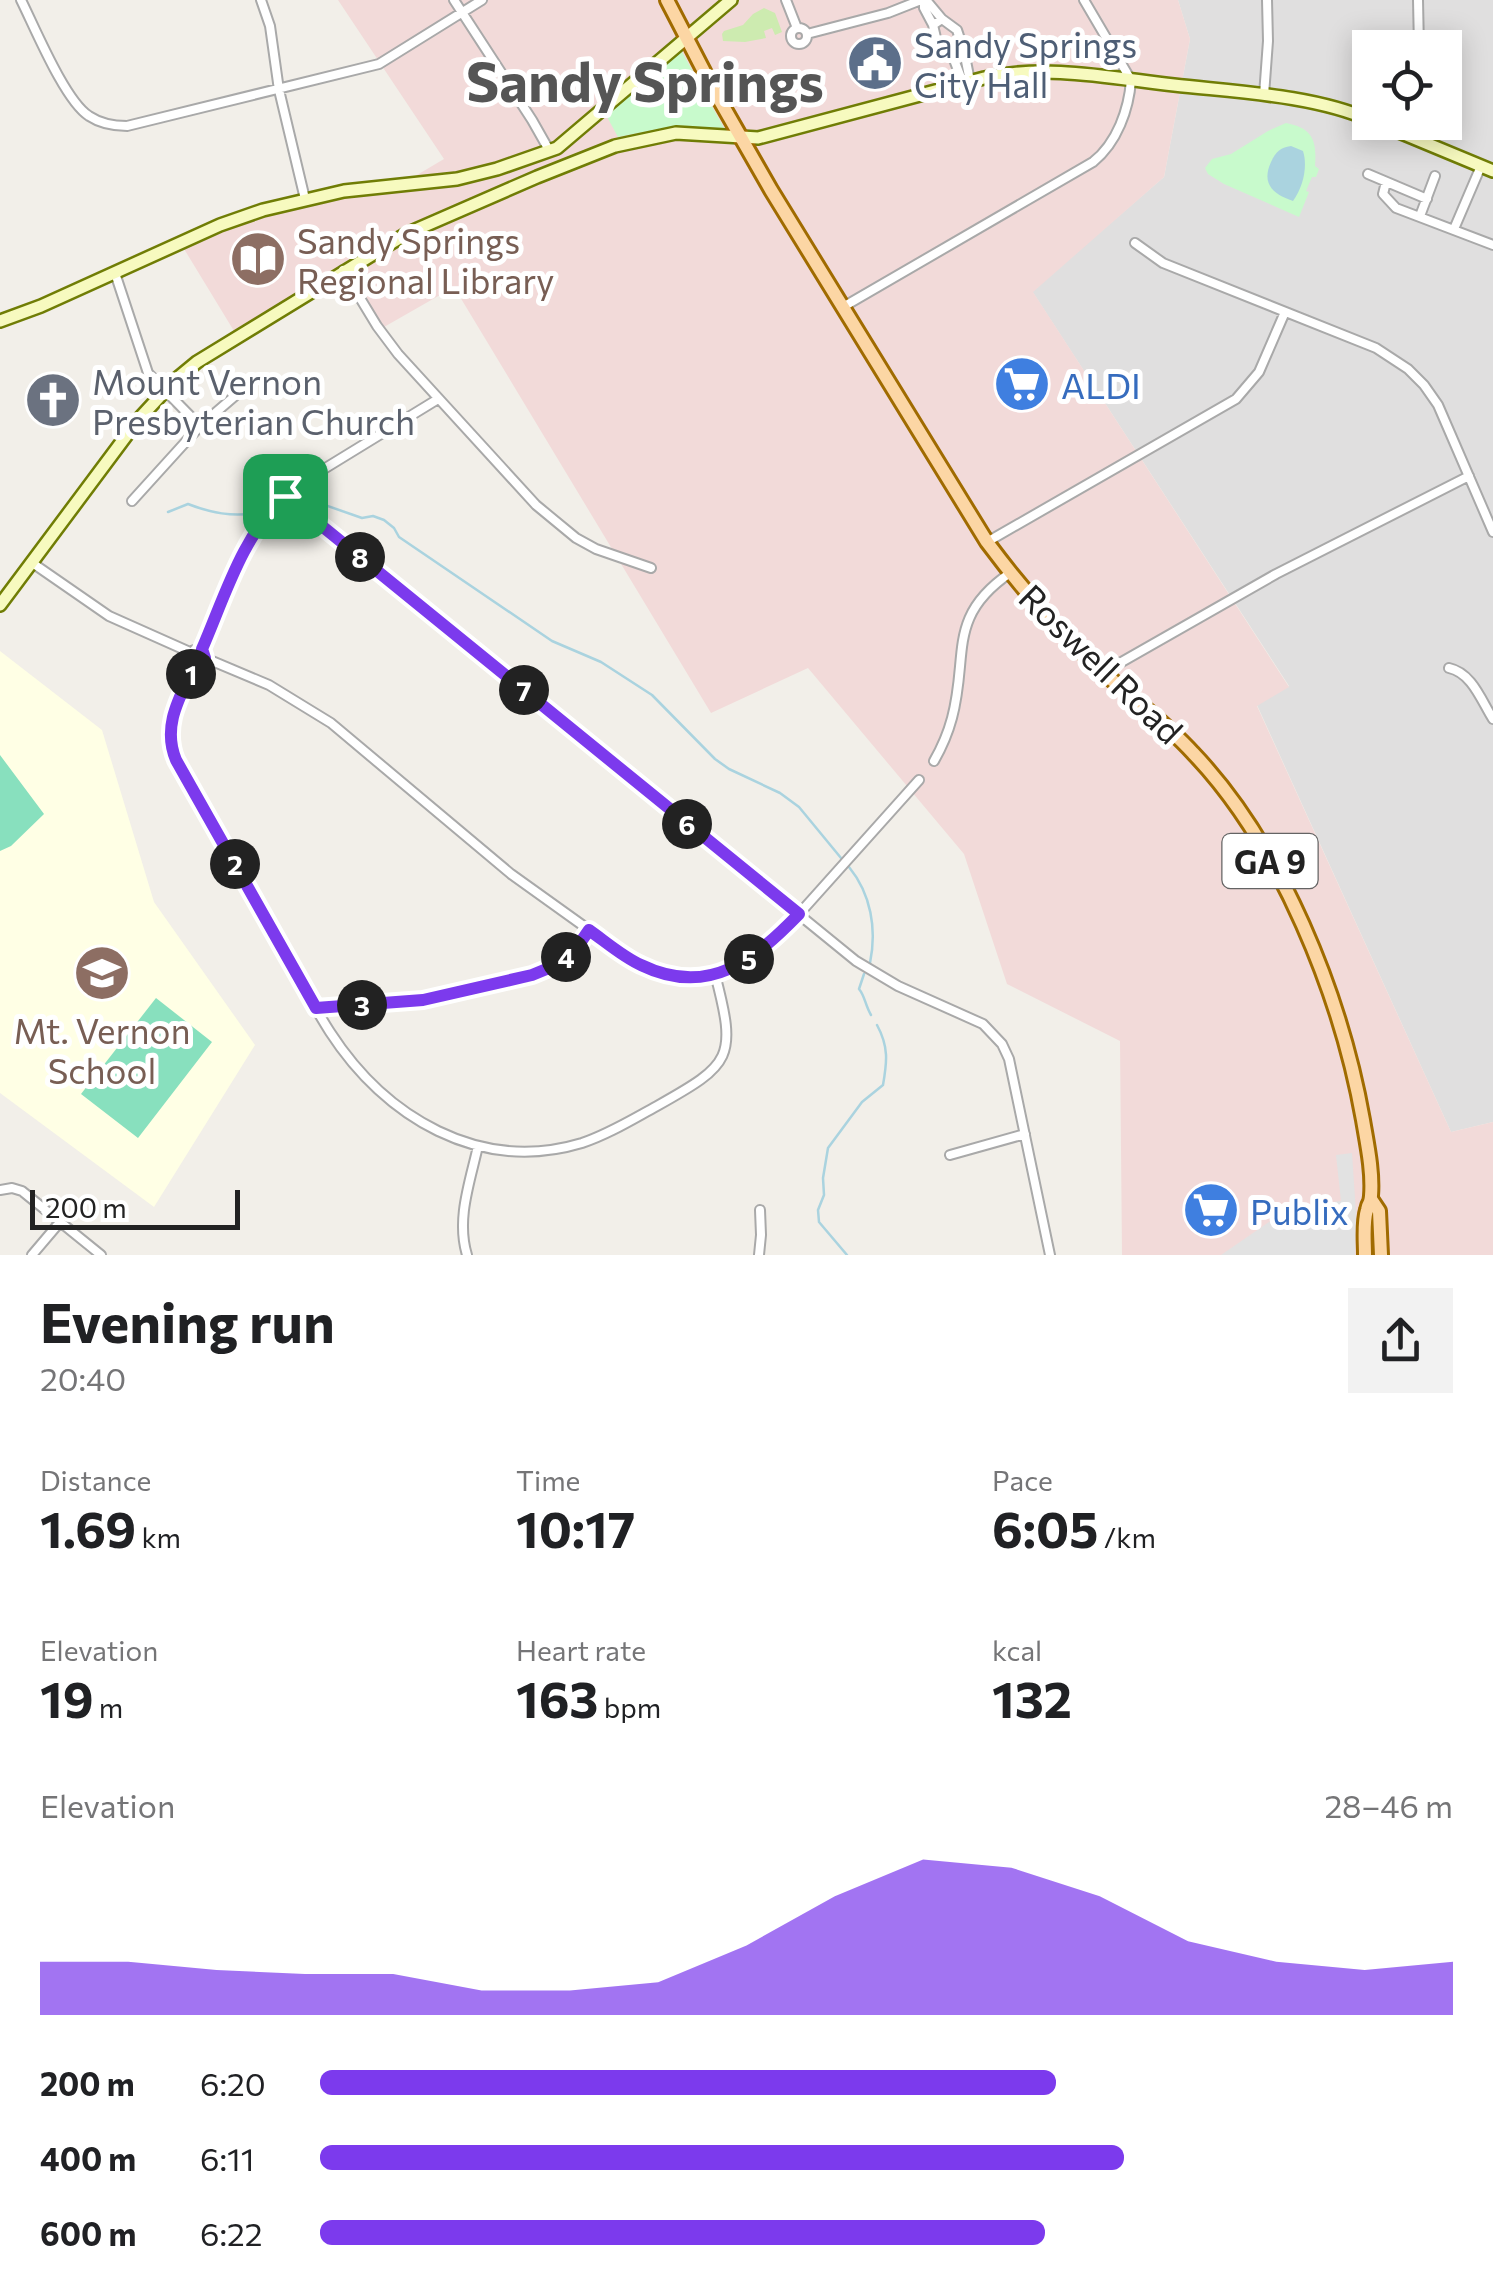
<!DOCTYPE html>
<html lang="en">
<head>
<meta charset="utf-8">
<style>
  body { margin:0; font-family:Commissioner,sans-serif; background:#f2f2f2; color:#202124; height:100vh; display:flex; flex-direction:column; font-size:38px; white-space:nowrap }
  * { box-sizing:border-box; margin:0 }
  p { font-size:32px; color:#757577 }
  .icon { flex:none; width:55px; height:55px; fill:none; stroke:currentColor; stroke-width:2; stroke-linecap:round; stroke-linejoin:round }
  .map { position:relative; height:1255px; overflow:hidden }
  .sheet { display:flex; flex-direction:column; background:#fff; flex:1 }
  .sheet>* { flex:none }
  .fabs { position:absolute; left:1352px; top:30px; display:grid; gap:20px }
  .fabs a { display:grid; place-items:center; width:110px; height:110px; border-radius:0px; background:#fff; box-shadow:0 5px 25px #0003; font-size:50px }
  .scale { position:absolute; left:30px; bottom:25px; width:210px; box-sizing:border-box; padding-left:10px; border:5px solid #222; border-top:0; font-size:28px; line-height:35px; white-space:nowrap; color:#222; -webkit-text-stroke:8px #fff; paint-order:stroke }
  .pin { position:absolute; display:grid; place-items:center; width:85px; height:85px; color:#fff; margin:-42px; border-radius:20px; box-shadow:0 5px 15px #0006 }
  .km { position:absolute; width:50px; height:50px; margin:-25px; border-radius:50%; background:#222; color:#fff; font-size:28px; line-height:50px; text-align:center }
  .round { display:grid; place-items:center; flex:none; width:105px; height:105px; border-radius:0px; background:#f2f2f2 }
  .head { display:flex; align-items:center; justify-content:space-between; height:170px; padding:0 40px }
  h1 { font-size:55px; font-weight:700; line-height:75px }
  .metrics { display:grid; grid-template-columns:repeat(3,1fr); gap:15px; height:170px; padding:10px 40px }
  .metrics div { display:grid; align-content:center }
  .metrics b { font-size:50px; font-weight:700 }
  .metrics small { font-size:28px; font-weight:400 }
  .metrics p { font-size:28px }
  .chart { height:280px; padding:20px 40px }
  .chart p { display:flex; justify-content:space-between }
  .chart svg { width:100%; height:180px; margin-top:10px; fill:#7c3aed; opacity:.7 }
  ul { padding:0 40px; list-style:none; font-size:32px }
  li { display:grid; grid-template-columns:160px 120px 1fr; align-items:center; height:75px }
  li i { height:25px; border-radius:12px; background:#7c3aed }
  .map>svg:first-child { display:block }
  .residential { fill:#e0dfdf; fill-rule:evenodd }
  .commercial { fill:#f2dad9 }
  .education { fill:#ffffe5 }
  .grass { fill:#cdebb0 }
  .park { fill:#c8facc }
  .pitch { fill:#88e0be }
  .parking { fill:#e2e2e2 }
  .water { fill:#aad3df }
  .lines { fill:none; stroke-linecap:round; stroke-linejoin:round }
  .stream { stroke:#aad3df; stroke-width:2.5 }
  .street-casing { stroke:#a9a9a9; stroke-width:12 }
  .secondary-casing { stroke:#707d05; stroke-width:16 }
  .primary-casing { stroke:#a06b00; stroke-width:18 }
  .street { stroke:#fff; stroke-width:8 }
  .secondary { stroke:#f7fabf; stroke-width:11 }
  .primary { stroke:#fcd6a4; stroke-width:12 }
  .route-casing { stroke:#fff; stroke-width:20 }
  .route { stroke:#7c3aed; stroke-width:12 }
  .labels { text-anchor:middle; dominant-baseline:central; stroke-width:10; stroke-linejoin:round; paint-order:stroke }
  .shield { fill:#fff; stroke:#646464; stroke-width:2.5 }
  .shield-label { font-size:32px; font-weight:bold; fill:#222 }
  .service-label { font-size:35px; fill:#4e5e75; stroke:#fff; text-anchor:start }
  .education-label { font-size:35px; fill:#785e54; stroke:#fff; text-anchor:start }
  .worship-label { font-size:35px; fill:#5b616d; stroke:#fff; text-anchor:start }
  .shop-label { font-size:35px; fill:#366cbe; stroke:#fff; text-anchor:start }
  .street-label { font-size:35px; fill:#222; stroke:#fff }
  .town-label { font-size:55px; font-weight:bold; fill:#555; stroke:#fff }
</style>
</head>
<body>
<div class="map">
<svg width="1493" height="1255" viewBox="0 0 1493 1255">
  <rect width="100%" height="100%" fill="#f2efe9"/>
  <!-- residential -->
  <path class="residential" d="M1178,0h315v1122l-42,10 -194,-427 32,-19 -257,-395 132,-114 26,-138zM1370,48h75v74h-75z"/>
  <!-- commercial -->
  <path class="commercial" d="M338,0h840l12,39 -26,138 -131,115 256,395 -32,19 194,426 42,-10v133h-371l-2,-214 -113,-57 -43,-130 -156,-186 -97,45 -257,-426 -77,44 -40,-59 -103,59 -56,-92 137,-45 85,-9 44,-26z"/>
  <!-- education -->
  <path class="education" d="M0,651l102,79 52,172 101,143 -101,162 -154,-114z"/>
  <!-- grass -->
  <path class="grass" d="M764,8l11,5 7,19 -7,3 -3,-7 -8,3 2,7 -21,4 -22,-1 -1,-7 2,-3 19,-6 10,-11z"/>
  <!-- park -->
  <path class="park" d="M681,50l43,78 -55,-1 -51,10 -12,-22 22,-22z
    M1286,123c27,5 31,18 29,43l4,3 -3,8h-4l-6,14 3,1 -10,25 -75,-33 -16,-10 -3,-6 7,-9 19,-5 37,-23z"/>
  <!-- pitch -->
  <path class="pitch" d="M0,755l44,59 -33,32 -11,5z
    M156,998l56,44 -74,96 -57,-44z"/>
  <!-- parking -->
  <path class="parking" d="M1352,1153l4,60 -1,42h-134l48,-33 27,-15 45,-6 -5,-46z"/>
  <!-- water -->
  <path class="water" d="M1291,146l12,5c5,16 0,36 -10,50 -20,-7 -32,-17 -22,-39 5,-11 9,-14 20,-16z"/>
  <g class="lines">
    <!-- stream -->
    <path class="stream" d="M302,497l60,21 11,-2 11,4 10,8 5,9 153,104 49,21 51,33 63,64 14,10 51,24 19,14 42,51
      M168,512l20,-8c23,9 44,13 69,9
      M849,867c22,27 28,62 21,96
      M864,974l-5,15c6,7 6,16 12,26
      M847,1255l-28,-33 -1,-12 6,-15 -1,-17 5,-30 34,-46 21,-17c4,-23 6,-38 -6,-60"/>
    <!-- street casing -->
    <g class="street-casing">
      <path id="street" d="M21,0c14,28 44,101 68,116 12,8 24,10 38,10l252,-62 103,-64
        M261,0l9,26 9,64 26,109
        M454,0l78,120 17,30
        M786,0l11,28
        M924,0v8l9,17
        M926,0l16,19 15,11 7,21 6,30
        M1418,0l1,48
        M942,19l-9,6 4,17 16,15 10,26
        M791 36a8 8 0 1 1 16 0a8 8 0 1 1-16 0Z
        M807,34l81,-21 33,-13
        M1264,95l4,-54 -1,-41
        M1368,174l59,25
        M1386,182l-3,12 13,14 97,37
        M1420,216l15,-40
        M1454,229l27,-63
        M1135,243l28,20 213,85 32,21 16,16 14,20 55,127
        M343,270l34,56 21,28 138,151 40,33 20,11 55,19
        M115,273l33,100 52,53
        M843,307l250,-145c24,-19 36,-53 38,-82l-47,-80
        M285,496l571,465 42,25 85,38 19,20 7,15 41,196
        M132,501l68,-75 50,-43
        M987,542l249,-143 23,-27 26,-60
        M31,562l78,54 83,37
        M202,649l-8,1 -2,4 2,7 4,2 7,-5 -3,-9 48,-110 22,-31 29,-25 137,-84
        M205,658l64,27 62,38 180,151 120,86 34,13 17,3 33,-2 21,-7 21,-12 42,-41 120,-134
        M196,662c-14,32 -35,62 -20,98 35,62 70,124 105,185 16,29 31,59 49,87 55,85 149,142 252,111 27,-9 51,-24 75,-37 75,-42 80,-48 58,-132
        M1449,668c23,5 32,32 44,51
        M1104,672l172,-98 193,-98
        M934,761c8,-14 14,-28 18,-43 17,-63 -6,-101 58,-145
        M316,1008l107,-8 109,-25 17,-7 16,-10 13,-12 11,-15
        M950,1155l75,-21
        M0,1190l12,-2 10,3 79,64
        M32,1255l28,-33
        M467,1255c-11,-36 3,-73 11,-109
        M759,1255l2,-20 -1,-25"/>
    </g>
    <!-- secondary casing -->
    <g class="secondary-casing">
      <path id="secondary" d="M1375,122l118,49
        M0,321l41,-15 179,-81 43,-15 81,-19 113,-12 40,-10 60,-21 174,-148
        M0,605l138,-185 36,-39 23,-19 209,-128 131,-57 78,-31 61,-13 82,5 226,-60c62,-14 128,0 190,7 62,7 139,10 196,35"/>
    </g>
    <!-- primary casing -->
    <g class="primary-casing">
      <path id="primary" d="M667,0l44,85 60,105 216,352c35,47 73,91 116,130 30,27 63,51 90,81 88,92 148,243 170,367 4,24 10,51 8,76 -1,10 -2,4 -4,14 -4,13 -2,31 -2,45
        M1371,1199l8,12 2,44"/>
    </g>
    <!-- street -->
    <use href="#street" class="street"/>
    <!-- secondary -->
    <use href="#secondary" class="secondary"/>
    <!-- primary -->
    <use href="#primary" class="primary"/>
  </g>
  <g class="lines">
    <!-- route casing -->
    <g class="route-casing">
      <path id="route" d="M285,496l514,418c-45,46 -90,84 -158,51 -18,-8 -35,-23 -52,-35l-11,16 -14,12 -15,10 -17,7 -109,25 -107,8 -140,-248c-15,-36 6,-66 20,-98l4,1 5,-5 -3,-9c23,-53 40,-113 83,-153z"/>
    </g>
    <!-- route -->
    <use href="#route" class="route"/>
  </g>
  <!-- icons -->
  <defs>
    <g id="civic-disc" transform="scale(2.875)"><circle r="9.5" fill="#5c6f8a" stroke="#fff"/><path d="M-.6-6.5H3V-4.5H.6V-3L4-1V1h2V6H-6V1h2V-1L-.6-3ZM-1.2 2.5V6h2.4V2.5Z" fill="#fff"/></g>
    <g id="library-disc" transform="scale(2.875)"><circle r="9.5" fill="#8d6e63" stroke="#fff"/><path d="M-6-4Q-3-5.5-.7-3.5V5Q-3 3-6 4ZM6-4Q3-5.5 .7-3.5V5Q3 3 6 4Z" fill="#fff"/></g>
    <g id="supermarket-disc" transform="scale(2.875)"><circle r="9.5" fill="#3f7fe0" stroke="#fff"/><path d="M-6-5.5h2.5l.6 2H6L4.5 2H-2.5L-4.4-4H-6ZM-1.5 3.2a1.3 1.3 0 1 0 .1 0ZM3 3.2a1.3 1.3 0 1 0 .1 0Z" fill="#fff"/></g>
    <g id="church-disc" transform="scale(2.875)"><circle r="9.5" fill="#6b7280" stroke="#fff"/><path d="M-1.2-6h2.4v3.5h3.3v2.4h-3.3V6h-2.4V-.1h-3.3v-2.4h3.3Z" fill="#fff"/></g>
    <g id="school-disc" transform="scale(2.875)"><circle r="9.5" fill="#8d6e63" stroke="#fff"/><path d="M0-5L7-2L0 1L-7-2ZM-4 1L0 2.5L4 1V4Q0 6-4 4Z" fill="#fff"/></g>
  </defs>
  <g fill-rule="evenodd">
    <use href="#civic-disc" x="875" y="63"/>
    <use href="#library-disc" x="258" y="259"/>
    <use href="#supermarket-disc" x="1022" y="384"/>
    <use href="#church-disc" x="53" y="400"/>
    <use href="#school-disc" x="102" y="973"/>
    <use href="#supermarket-disc" x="1211" y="1210"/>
  </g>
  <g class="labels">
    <!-- shield labels -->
    <rect class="shield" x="1222.5" y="834" width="95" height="54" rx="8"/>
    <g class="shield-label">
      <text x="1270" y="861">GA 9</text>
    </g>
    <!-- service labels -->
    <g class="service-label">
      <text x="914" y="43">Sandy Springs<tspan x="914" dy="40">City Hall</tspan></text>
    </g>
    <!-- education labels -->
    <g class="education-label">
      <text x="297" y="239">Sandy Springs<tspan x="297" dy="40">Regional Library</tspan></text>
      <text x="102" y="1029" text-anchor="middle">Mt. Vernon<tspan x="102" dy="40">School</tspan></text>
    </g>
    <!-- worship labels -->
    <g class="worship-label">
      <text x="92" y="380">Mount Vernon<tspan x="92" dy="40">Presbyterian Church</tspan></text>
    </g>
    <!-- shop labels -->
    <g class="shop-label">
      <text x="1061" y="384">ALDI</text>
      <text x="1250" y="1210">Publix</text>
    </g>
    <!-- street labels -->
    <g class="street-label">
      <text transform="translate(1102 663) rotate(44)">Roswell Road</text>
    </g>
    <!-- town labels -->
    <g class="town-label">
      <text x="645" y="79">Sandy Springs</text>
    </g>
  </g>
</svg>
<div class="fabs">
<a><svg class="icon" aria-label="locate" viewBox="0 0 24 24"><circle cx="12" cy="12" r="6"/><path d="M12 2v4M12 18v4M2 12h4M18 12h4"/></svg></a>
</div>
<div class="scale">200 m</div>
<div class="pin" style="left:285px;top:496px;background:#1e9e55"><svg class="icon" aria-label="arrive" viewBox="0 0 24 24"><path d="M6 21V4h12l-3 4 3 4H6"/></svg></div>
<b class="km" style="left:191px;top:674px">1</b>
<b class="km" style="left:235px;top:864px">2</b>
<b class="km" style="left:362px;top:1005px">3</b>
<b class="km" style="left:566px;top:957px">4</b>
<b class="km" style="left:749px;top:959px">5</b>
<b class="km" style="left:687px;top:824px">6</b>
<b class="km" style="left:524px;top:690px">7</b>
<b class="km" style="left:360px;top:557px">8</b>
</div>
<section class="sheet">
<div class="head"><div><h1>Evening run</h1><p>20:40</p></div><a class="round"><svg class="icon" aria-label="share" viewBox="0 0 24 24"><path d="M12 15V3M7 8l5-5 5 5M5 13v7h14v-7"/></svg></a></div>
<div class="metrics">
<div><p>Distance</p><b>1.69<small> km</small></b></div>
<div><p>Time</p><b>10:17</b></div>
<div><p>Pace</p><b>6:05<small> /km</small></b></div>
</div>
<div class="metrics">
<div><p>Elevation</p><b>19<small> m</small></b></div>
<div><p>Heart rate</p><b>163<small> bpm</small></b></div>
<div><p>kcal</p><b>132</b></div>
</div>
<div class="chart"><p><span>Elevation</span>28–46 m</p>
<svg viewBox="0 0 160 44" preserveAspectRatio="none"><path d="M0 44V31L10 31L20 33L30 34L40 34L50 38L60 38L70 36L80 27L90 15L100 6L110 8L120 15L130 26L140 31L150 33L160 31V44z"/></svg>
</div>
<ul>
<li><b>200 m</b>6:20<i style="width:65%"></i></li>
<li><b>400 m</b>6:11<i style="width:71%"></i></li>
<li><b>600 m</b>6:22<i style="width:64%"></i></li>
</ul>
</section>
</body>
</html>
